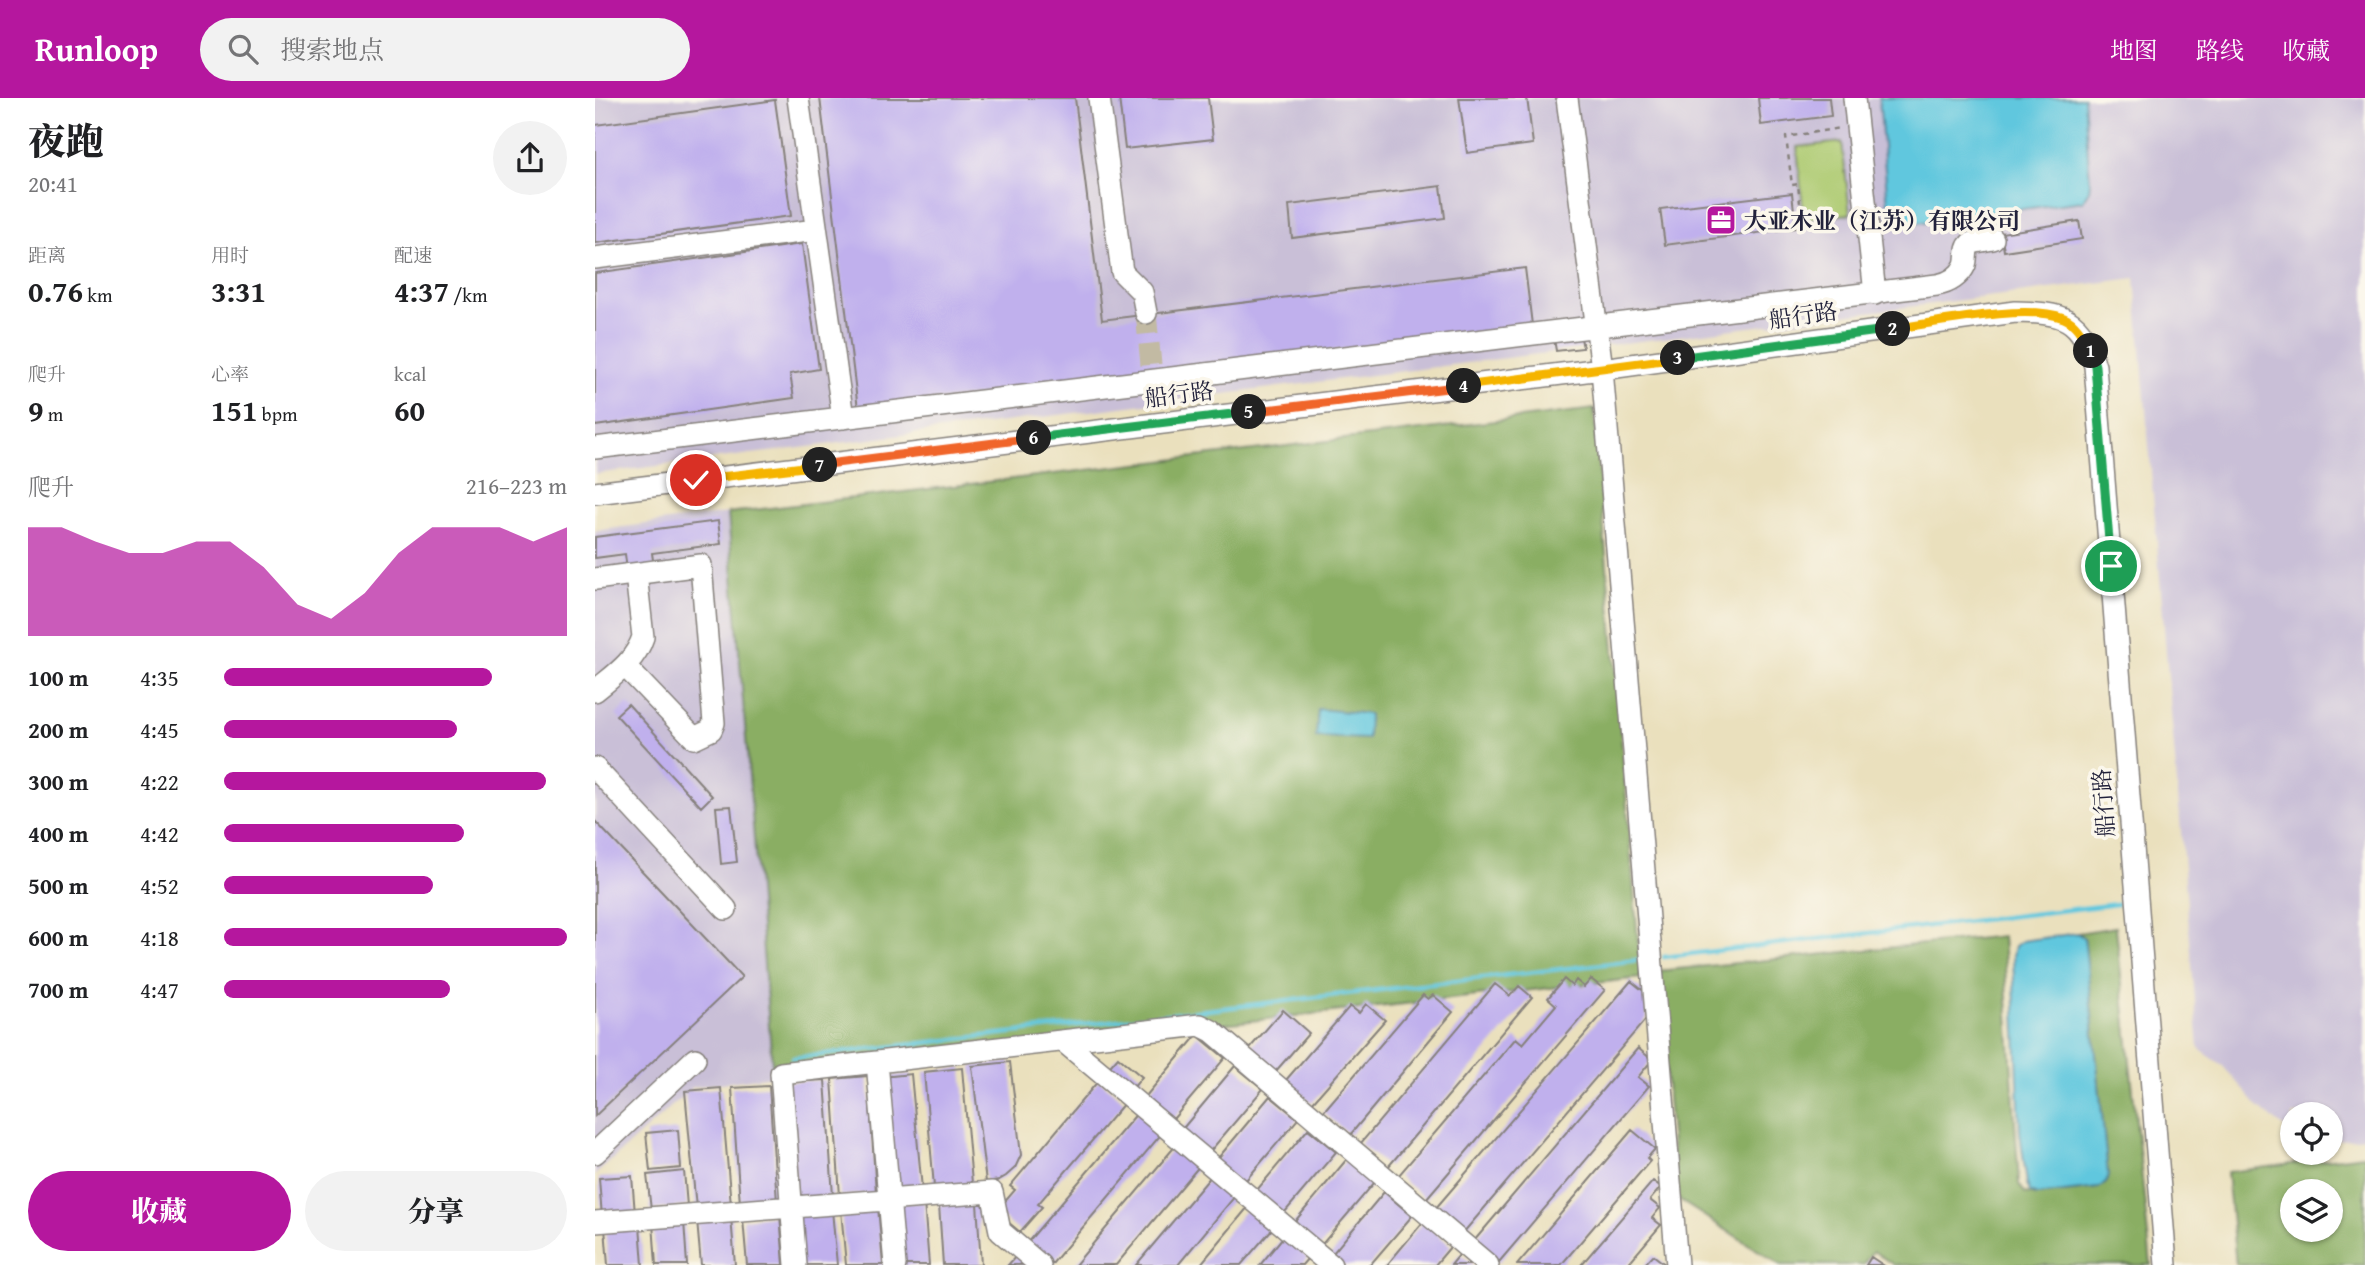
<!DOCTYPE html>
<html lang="zh">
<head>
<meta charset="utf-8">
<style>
  body { margin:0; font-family:"Gentium Book Plus","Noto Serif SC",serif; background:#f2f2f2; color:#202124; height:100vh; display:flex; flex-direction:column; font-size:26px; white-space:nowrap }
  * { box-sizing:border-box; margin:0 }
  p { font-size:23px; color:#757577 }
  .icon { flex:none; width:38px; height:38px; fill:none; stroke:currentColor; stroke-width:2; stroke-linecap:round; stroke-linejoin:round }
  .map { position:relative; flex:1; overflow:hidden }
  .sheet { display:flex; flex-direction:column; background:#fff; width:595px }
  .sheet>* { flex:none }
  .controls { position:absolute; left:1685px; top:1004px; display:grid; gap:14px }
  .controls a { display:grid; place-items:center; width:63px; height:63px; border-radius:50%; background:#fff; box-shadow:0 2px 5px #0004; font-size:35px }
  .pin { position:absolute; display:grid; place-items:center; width:60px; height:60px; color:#fff; margin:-30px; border:4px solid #fff; border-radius:50%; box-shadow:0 2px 7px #0007 }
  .km { position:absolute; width:35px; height:35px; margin:-18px; border-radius:50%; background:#222; color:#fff; font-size:19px; line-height:35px; text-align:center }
  .round { display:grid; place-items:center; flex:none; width:74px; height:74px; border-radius:37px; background:#f2f2f2 }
  .headline { display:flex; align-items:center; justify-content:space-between; height:119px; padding:0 28px }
  h1 { font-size:38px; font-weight:800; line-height:52px }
  .stats { display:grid; grid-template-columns:repeat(3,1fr); gap:10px; height:119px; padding:7px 28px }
  .stats div { display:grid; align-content:center }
  .stats b { font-size:30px; font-weight:800 }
  .stats small { font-size:19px; font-weight:400 }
  .stats p { font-size:19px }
  .chart { height:196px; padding:14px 28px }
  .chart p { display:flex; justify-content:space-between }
  .chart svg { width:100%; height:126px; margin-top:7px; fill:#b5179e; opacity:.7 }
  .action { display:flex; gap:14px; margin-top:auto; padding:14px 28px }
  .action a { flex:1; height:80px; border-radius:42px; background:#b5179e; color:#fff; font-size:28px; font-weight:800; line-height:80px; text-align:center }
  .action a+a { background:#f2f2f2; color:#202124 }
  ul { padding:0 28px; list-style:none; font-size:23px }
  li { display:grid; grid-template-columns:112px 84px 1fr; align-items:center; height:52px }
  li i { height:18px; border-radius:9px; background:#b5179e }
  header { display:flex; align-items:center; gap:42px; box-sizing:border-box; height:98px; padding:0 35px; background:#b5179e; color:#fff }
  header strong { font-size:33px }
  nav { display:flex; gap:38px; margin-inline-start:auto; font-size:24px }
  .search { width:490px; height:63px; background:#f2f2f2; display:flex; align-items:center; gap:18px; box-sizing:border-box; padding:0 24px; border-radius:38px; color:#757577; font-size:26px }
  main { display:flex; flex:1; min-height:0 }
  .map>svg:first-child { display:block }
  .industrial { fill:#c9bfd7 }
  .green { fill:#adca71; stroke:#687656; stroke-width:2 }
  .forest { fill:#8aae63; stroke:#56684f; stroke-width:2; fill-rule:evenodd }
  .water { fill:#61c7de; stroke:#42748c; stroke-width:2 }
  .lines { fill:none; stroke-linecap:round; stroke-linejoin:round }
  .stream { stroke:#61c7de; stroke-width:4.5 }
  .building { fill:#c0b0ed }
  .minor-tunnel { stroke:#c2baa3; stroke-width:21; stroke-dasharray:21 10; stroke-linecap:butt }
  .minor-casing { stroke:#86817c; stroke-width:24 }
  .path { stroke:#86817c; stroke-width:2.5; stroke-dasharray:5 5; stroke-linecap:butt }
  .minor { stroke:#fff; stroke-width:21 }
  .split-1-casing { stroke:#fff; stroke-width:14 }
  .split-2-casing { stroke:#fff; stroke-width:14 }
  .split-3-casing { stroke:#fff; stroke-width:14 }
  .split-4-casing { stroke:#fff; stroke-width:14 }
  .split-5-casing { stroke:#fff; stroke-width:14 }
  .split-6-casing { stroke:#fff; stroke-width:14 }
  .split-7-casing { stroke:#fff; stroke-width:14 }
  .split-8-casing { stroke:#fff; stroke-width:14 }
  .split-1 { stroke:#22a559; stroke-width:9 }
  .split-2 { stroke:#f5b400; stroke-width:9 }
  .split-3 { stroke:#22a559; stroke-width:9 }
  .split-4 { stroke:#f5b400; stroke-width:9 }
  .split-5 { stroke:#f0652b; stroke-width:9 }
  .split-6 { stroke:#22a559; stroke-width:9 }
  .split-7 { stroke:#f0652b; stroke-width:9 }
  .split-8 { stroke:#f5b400; stroke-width:9 }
  .labels { text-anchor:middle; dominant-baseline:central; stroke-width:7; stroke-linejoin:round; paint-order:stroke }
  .poi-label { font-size:23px; font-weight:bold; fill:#22223b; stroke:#fbf7ec; text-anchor:start }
  .street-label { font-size:23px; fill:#22223b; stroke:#fbf7ec }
</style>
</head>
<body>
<header>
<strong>Runloop</strong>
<div class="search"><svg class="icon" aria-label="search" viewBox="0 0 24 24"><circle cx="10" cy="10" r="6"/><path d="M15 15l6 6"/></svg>搜索地点</div>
<nav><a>地图</a><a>路线</a><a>收藏</a></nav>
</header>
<main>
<section class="sheet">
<div class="headline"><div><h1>夜跑</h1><p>20:41</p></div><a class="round"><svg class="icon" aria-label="share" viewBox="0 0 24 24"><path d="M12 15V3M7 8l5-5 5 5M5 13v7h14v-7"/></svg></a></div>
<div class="stats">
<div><p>距离</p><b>0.76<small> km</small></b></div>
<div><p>用时</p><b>3:31</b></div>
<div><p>配速</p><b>4:37<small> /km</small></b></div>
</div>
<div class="stats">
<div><p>爬升</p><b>9<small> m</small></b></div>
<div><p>心率</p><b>151<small> bpm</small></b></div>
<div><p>kcal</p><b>60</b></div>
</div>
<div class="chart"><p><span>爬升</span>216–223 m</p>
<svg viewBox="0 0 160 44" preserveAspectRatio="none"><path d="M0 44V6L10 6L20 11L30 15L40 15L50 11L60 11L70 20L80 33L90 38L100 29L110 15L120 6L130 6L140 6L150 11L160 6V44z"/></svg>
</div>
<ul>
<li><b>100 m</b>4:35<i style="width:78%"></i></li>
<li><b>200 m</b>4:45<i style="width:68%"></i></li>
<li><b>300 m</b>4:22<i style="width:94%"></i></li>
<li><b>400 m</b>4:42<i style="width:70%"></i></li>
<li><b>500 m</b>4:52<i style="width:61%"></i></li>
<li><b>600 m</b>4:18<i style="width:100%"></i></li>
<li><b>700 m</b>4:47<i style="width:66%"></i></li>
</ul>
<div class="action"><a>收藏</a><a>分享</a></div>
</section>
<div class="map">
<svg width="1770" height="1167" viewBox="0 0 1770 1167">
  <rect width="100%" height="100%" fill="#fbf7ec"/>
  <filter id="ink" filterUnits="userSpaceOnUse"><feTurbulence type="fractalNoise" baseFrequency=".0143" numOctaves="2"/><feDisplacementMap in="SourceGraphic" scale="14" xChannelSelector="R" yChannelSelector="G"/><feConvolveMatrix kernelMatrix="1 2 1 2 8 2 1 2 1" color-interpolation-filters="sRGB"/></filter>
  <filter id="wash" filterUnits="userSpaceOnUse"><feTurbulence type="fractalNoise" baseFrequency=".00686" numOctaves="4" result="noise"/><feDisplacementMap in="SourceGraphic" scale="28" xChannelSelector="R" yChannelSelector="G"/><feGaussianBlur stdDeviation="1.57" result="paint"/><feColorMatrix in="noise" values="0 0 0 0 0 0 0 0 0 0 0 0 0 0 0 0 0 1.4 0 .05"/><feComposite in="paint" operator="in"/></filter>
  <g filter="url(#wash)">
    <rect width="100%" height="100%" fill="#eae0bd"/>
    <!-- industrial -->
    <path class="industrial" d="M0,0h1770v1039l-34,4v-26h-38l-1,19 -34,-27 -36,-42 -23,-16 -64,-771 -1540,196z
      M133,415l45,563 -80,11 -98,88v-644z"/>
    <!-- green -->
    <path class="green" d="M1247,44l8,72 -46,5 -7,-72z"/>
    <!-- forest -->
    <path class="forest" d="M999,311l47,569 -764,84 -104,14 -45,-563z
      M1521,829l35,338h-257l-21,-14 -10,14h-82l-105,-67 -18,-227 345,-35 16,248 6,9 12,2 61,-7 8,-5 2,-8 -23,-230 -1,-7 -7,-5z
      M1770,1057v110h-129l-9,-93zM1698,1094h38v38h-38z"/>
    <!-- water -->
    <path class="water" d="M1284,0h205l6,85 -1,7 -6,11 -189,25 -5,-8z
      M723,611l51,5 -1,25 -52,-2z
      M1482,835l7,5 1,7 23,230 -2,8 -8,5 -61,7 -7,-3 -3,-8 -7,-51 -7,-178 2,-9 7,-5z"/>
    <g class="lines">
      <!-- stream -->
      <path class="stream" d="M1069,859l453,-53
        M198,960l845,-98"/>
    </g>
    <g id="blocks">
      <!-- building -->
      <path class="building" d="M225,0h255l27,222 423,-52 7,57 -674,84z
        M524,0h89l5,41 -88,10z
        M864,0h68l6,46 -66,9z
        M1163,0h71l2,18 -70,9z
        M180,2l16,116 -196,27v-118z
        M846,88l4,32 -153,20 -3,-33z
        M1197,95l4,35 -131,17 -5,-36z
        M1484,123l3,18 -78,12 -3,-18z
        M207,146l17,125 -29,5 4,24 -199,28v-153z
        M986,240l2,10 -27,3 -2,-12z
        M123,423l3,23 -69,9 2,14 -27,3 -2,-16 -30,4v-21z
        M33,606l84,92 -11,11 -85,-92z
        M136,708l6,56 -16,2 -5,-57z
        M0,723l147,156 -147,139z
        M969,881l8,7 4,-6 8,7 7,-8 14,11 -179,209 -28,-23 118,-138 7,6 33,-39 -8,-7z
        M1036,883l15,12 1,25 -184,215 -28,-24z
        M900,886l15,12 9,-10 13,11 -144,170 -28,-23z
        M828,897l5,4 5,-4 20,17 -103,123 -27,-23z
        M771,906l19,16 -73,83 -26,-23 64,-74 9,7z
        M688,912l26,23 -34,39 -26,-23z
        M602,937l28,23 -57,67 -27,-23z
        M1043,950l14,12 -14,17 11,9 -150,176 -25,-21z
        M523,959l24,20 -13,16 -25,-20z
        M415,964l11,93 -6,13 -9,8 -7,4 -13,2 -14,-116z
        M640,968l28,23 -57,67 -27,-23z
        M367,970l10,115 -38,4 -10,-115z
        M316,976l11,115 -30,2 -10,-114z
        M273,978l8,117 -36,3 -8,-117z
        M230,982l8,116 -37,3 -8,-117z
        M504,982l26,22 -87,102 4,3 -22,25 -24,-20 19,-22 -5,-4z
        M174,988l8,116 -37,2 -8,-116z
        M126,990l10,117 -35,3 -11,-117z
        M675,998l28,23 -57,67 -27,-23z
        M544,1013l25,20 -112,133 -25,-21z
        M713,1031l28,23 -57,67 -27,-23z
        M83,1032l3,38 -31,3 -4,-38z
        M1037,1032l23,19 -8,9 3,3 -89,104h-44z
        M582,1046l24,20 -85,101h-41z
        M752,1061l28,23 -57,67 -27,-23z
        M89,1073l3,35 -36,4 -4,-35z
        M617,1077l24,20 -58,70h-42z
        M37,1078l3,38 -33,3 -3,-39z
        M1058,1083l8,6 -11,13 10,8 -8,10 9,7 -34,40h-46z
        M789,1094l28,24 -42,49h-36l-6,-6z
        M329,1104l5,63h-30l-5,-61z
        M382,1105l4,62h-38l-4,-60z
        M283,1109l5,58h-37l-5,-55z
        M653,1109l25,21 -32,37h-41z
        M237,1112l5,55h-37l-4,-52z
        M185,1117l4,50h-37l-4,-46z
        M136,1119l4,48h-34l-4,-44z
        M89,1123l3,44h-31l-3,-42z
        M828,1124l28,24 -16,19h-48z
        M45,1127l3,40h-35l-3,-37z
        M688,1139l25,21 -6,7h-42z
        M865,1156l14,11h-23z
        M422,1157l12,10h-21z
        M1058,1157l13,10h-22z
        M1276,1159l12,8h-17z"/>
    </g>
  </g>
  <g filter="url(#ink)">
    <use href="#blocks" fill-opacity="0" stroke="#86817c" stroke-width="2"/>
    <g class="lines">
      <!-- minor-tunnel -->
      <path class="minor-tunnel" d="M551,215l6,62"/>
      <!-- minor casing -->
      <g class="minor-casing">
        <path id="minor" d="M203,0l45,320
          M504,0l23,174 20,20 4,21
          M972,0l35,271 75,896
          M1259,0l21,196
          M0,160l221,-28
          M0,350l1342,-163c12,-2 23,-9 28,-20 3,-9 -1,-15 6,-22l22,-4
          M0,395l1007,-124 413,-57c48,1 66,4 80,54l71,899
          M0,481l106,-14 13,158 -3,7 -17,8 -69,-72
          M0,593c19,-16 40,-29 48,-54l-7,-63
          M0,670l131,141
          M468,943l268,224
          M282,964l18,203
          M0,1055l100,-94
          M0,1124l397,-30 8,39 40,34
          M201,1167l-15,-192 419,-48 12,6 276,234"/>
      </g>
      <!-- path -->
      <path class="path" d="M1205,105l-2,-19 -6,1 -6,-48 54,-9"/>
      <!-- minor -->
      <use href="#minor" class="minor"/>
    </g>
  </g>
  <g class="lines" filter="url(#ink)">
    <!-- split-1 casing -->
    <g class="split-1-casing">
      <path id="split-1" d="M1496,253l4,15 16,200"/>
    </g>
    <!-- split-2 casing -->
    <g class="split-2-casing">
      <path id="split-2" d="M1298,231c43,-6 133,-26 171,-11 13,5 20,21 27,33"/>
    </g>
    <!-- split-3 casing -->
    <g class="split-3-casing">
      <path id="split-3" d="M1083,260l215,-29"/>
    </g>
    <!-- split-4 casing -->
    <g class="split-4-casing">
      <path id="split-4" d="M869,288l214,-28"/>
    </g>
    <!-- split-5 casing -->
    <g class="split-5-casing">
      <path id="split-5" d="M654,314l215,-26"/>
    </g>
    <!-- split-6 casing -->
    <g class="split-6-casing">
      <path id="split-6" d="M439,340l215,-26"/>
    </g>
    <!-- split-7 casing -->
    <g class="split-7-casing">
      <path id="split-7" d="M225,367l214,-27"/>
    </g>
    <!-- split-8 casing -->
    <g class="split-8-casing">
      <path id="split-8" d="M101,382l124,-15"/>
    </g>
    <!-- split-1 -->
    <use href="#split-1" class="split-1"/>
    <!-- split-2 -->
    <use href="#split-2" class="split-2"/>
    <!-- split-3 -->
    <use href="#split-3" class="split-3"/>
    <!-- split-4 -->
    <use href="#split-4" class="split-4"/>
    <!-- split-5 -->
    <use href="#split-5" class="split-5"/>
    <!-- split-6 -->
    <use href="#split-6" class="split-6"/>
    <!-- split-7 -->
    <use href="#split-7" class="split-7"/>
    <!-- split-8 -->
    <use href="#split-8" class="split-8"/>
  </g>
  <!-- icons -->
  <defs>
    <g id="office-square" transform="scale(1.575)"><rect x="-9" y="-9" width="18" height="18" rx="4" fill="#b5179e" stroke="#fbf7ec"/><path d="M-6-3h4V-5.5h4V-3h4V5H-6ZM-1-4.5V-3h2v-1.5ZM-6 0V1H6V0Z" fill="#fff"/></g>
  </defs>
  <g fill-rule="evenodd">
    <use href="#office-square" x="1126" y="122"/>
  </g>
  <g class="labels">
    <!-- poi labels -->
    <g class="poi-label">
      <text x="1149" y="122">大亚木业（江苏）有限公司</text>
    </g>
    <!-- street labels -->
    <g class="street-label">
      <text transform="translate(1208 217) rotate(-8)">船行路</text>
      <text transform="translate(584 296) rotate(-7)">船行路</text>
      <text transform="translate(1508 705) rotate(-94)">船行路</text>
    </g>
  </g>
</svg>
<div class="controls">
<a><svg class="icon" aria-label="locate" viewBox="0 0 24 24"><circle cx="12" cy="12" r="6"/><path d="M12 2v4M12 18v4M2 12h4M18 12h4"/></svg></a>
<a><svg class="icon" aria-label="layers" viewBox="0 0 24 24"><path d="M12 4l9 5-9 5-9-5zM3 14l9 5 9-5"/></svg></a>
</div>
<div class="pin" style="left:1516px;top:468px;background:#1e9e55"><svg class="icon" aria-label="arrive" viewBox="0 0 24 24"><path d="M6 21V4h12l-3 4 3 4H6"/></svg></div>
<div class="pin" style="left:101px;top:382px;background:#d93025"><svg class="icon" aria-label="check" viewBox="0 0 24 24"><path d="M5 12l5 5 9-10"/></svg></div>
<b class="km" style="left:1496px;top:253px">1</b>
<b class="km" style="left:1298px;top:231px">2</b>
<b class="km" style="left:1083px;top:260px">3</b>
<b class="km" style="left:869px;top:288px">4</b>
<b class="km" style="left:654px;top:314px">5</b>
<b class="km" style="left:439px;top:340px">6</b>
<b class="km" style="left:225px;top:367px">7</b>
</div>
</main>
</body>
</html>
